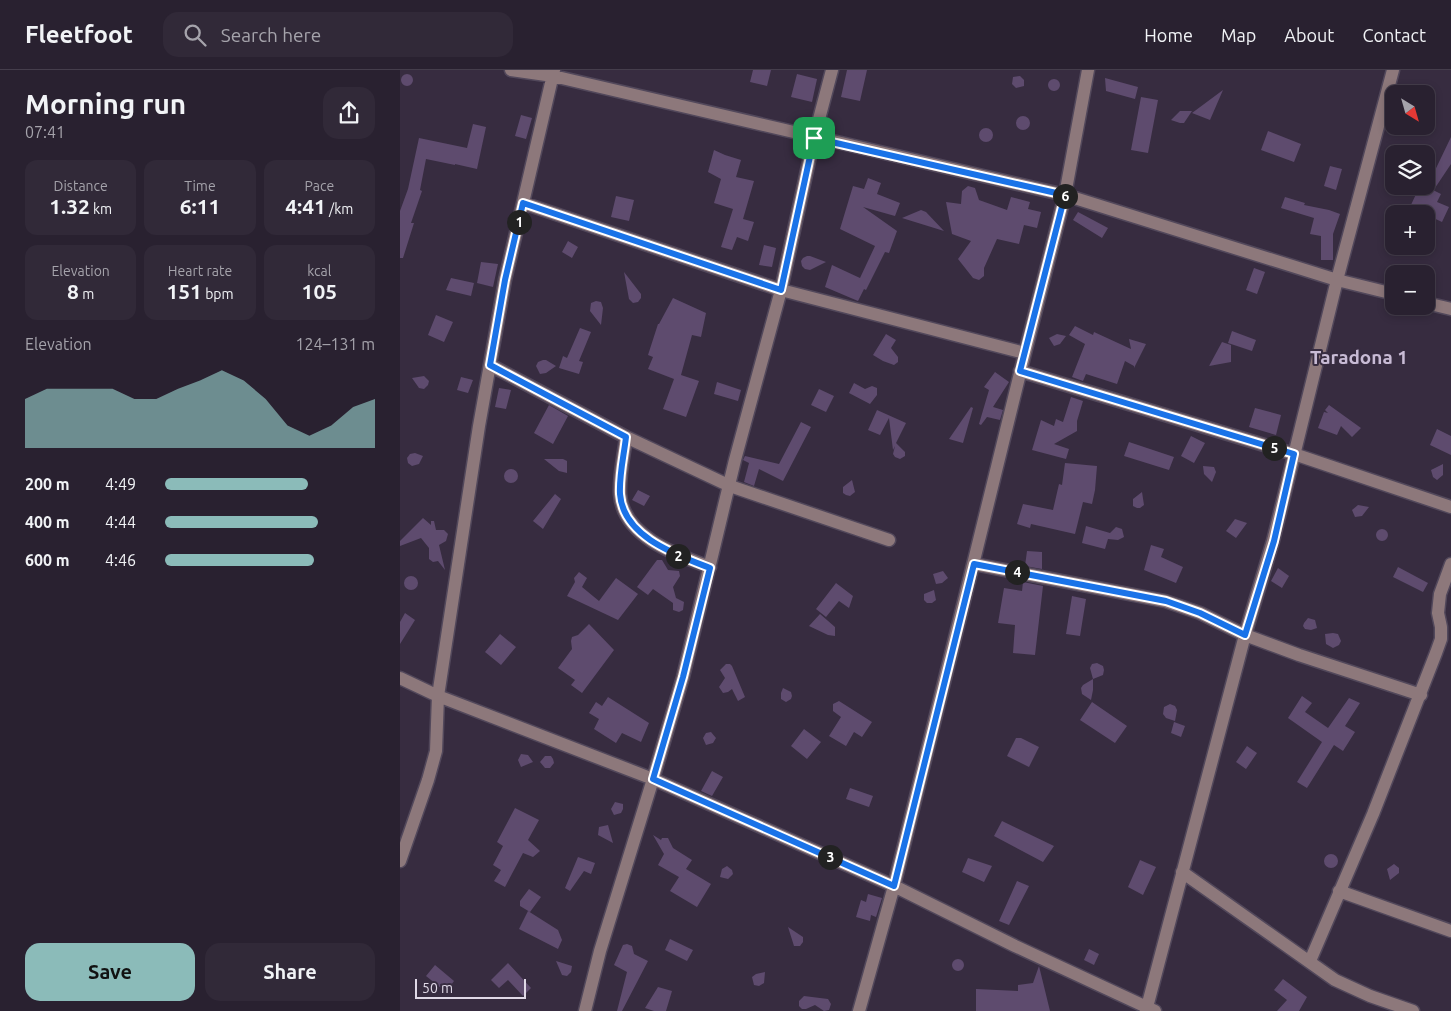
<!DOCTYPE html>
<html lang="en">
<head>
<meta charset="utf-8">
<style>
  body { margin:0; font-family:Ubuntu,sans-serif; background:#312938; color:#f1f3f6; height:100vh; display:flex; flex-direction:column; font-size:19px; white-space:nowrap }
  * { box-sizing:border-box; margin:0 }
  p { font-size:16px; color:#a5a3ab }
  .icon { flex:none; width:28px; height:28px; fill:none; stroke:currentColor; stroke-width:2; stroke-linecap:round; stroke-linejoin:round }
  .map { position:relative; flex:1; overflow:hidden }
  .sheet { display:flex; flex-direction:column; background:#292130; width:400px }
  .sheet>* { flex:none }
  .needle { width:32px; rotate:143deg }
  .controls { position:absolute; left:985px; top:15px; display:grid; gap:10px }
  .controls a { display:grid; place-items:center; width:50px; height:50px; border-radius:10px; background:#292130; box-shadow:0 2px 8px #0003,0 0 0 1px #453e4c; font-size:25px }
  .scale { position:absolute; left:15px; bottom:12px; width:111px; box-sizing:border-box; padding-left:5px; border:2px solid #e0d9e7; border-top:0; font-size:14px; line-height:18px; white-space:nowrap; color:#e0d9e7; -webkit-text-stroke:4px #372c40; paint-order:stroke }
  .pin { position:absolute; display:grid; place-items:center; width:42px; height:42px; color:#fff; margin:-21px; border-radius:10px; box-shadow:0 2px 8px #0006 }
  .km { position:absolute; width:25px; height:25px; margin:-12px; border-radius:50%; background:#222; color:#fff; font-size:14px; line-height:25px; text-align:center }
  .round { display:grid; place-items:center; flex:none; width:52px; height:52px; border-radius:15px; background:#312938 }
  .headline { display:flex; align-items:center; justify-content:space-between; height:85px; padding:0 25px }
  h1 { font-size:28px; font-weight:700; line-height:38px }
  .stats { display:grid; grid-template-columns:repeat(3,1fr); gap:8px; height:85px; padding:5px 25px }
  .stats div { display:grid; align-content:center; border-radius:12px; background:#312938; text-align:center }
  .stats b { font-size:21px; font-weight:700 }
  .stats small { font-size:14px; font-weight:400 }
  .stats p { font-size:14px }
  .chart { height:140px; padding:10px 25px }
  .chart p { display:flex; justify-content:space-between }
  .chart svg { width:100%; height:90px; margin-top:5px; fill:#8bbbb9; opacity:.7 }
  .primary-button { display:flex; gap:10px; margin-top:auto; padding:10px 25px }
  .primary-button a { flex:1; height:58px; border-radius:15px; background:#8bbbb9; color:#111; font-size:20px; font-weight:700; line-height:58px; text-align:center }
  .primary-button a+a { background:#312938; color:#f1f3f6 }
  ul { padding:0 25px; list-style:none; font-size:16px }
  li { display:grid; grid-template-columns:80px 60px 1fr; align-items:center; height:38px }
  li i { height:12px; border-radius:6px; background:#8bbbb9 }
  header { display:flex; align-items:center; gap:30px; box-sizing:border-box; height:70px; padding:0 25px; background:#292130; border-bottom:1px solid #453e4c }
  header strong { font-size:24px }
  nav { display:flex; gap:28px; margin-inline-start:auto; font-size:18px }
  .search { width:350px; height:45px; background:#312938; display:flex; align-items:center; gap:12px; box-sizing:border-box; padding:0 18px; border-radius:15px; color:#a5a3ab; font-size:19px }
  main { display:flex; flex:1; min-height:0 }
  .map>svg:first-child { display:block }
  .building { fill:#5e4b6e }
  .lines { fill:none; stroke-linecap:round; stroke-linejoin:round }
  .minor-casing { stroke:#52485b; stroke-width:15 }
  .minor { stroke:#8d787b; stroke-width:12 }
  .route-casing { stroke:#fff; stroke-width:10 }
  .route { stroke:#1a73e8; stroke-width:6 }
  .labels { text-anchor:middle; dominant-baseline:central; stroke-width:4; stroke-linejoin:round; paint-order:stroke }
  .neighbourhood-label { font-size:19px; font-weight:bold; fill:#c8bbd5; stroke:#372c40 }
</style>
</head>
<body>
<header>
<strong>Fleetfoot</strong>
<div class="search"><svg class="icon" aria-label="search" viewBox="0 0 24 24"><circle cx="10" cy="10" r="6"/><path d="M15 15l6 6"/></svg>Search here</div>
<nav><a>Home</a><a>Map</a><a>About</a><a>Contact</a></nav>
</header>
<main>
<section class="sheet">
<div class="headline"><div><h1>Morning run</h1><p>07:41</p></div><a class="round"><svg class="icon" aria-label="share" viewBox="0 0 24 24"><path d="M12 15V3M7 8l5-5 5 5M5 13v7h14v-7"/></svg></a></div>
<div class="stats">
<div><p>Distance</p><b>1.32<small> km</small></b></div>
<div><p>Time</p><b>6:11</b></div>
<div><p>Pace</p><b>4:41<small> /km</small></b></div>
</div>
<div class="stats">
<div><p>Elevation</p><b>8<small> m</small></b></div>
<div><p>Heart rate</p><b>151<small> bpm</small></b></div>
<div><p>kcal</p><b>105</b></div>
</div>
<div class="chart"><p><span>Elevation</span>124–131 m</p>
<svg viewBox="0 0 160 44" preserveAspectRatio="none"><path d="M0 44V20L10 15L20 15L30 15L40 15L50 20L60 20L70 15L80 11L90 6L100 11L110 20L120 33L130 38L140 33L150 24L160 20V44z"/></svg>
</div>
<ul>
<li><b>200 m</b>4:49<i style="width:68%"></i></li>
<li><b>400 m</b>4:44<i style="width:73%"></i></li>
<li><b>600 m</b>4:46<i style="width:71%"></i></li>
</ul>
<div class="primary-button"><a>Save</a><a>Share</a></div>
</section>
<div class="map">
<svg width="1051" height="941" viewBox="0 0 1051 941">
  <rect width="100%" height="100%" fill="#372c40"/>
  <!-- building -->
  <path class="building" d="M353,0h18l-4,16 -17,-4z
    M447,0h20l-7,31 -19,-4z
    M397,4l20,5 -5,23 -21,-5z
    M1 10a6 6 0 1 1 12 0a6 6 0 1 1-12 0Z
    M620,6l4,4v6l-8,2 -4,-4 1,-7z
    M705,8l33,9 -3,12 -29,-8z
    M648 15a6 6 0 1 1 12 0a6 6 0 1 1-12 0Z
    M823,20l-13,30 -18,-7z
    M741,27l17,3 -10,53 -17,-3z
    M780,41h12l-8,12h-4l-9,-3z
    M121,45l11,3 -6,21 -11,-3z
    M616 53a7 7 0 1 1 14 0a7 7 0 1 1-14 0Z
    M73,54l13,3 -9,42 -22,-5v1l-29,-6 -6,31 2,1 -11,32h3l-11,35h-3v-47l8,-22 11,-51 48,10z
    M579 65a7 7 0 1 1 14 0a7 7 0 1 1-14 0Z
    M868,61l33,13 -7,18 -33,-12z
    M1051,67v27l-16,24 -7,-3z
    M314,80l11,5 16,5 -5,17 18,4 -11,38 11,3 -6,19 -11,-4 -5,13 -11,-3 12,-38 -19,-6 7,-24 -13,-7z
    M930,96l12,3 -6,21 -12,-4z
    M468,108l13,5 -4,11 23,9 -5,13 -32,-9 34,24 -8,22 -4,-1 -19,38 -2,-1 -6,12 -33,-14 7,-22 28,13 15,-32 -35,-17 13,-43 11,3z
    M568,116l7,2 4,12 28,10 4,-13 19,5 -2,7 13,3 -4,16 -13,-3 -5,19 -22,-5 -13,29v8l-5,4 -6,-2 -15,-19 13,-18 -19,-7 -6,-32 15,2 1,-13z
    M1027,117l14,7 -4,8 12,5 -7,15 -32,-15 7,-15 6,3z
    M216,126l18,4 -5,21 -18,-4z
    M885,127l20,6 -1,2 25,5 11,4 -7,20v26h-12v-24l-11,-2 4,-16 -33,-10z
    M521,140l5,2 18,19 -42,-13z
    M678,142l30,16 -6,10 -29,-18z
    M168,171l10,6 -6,11 -10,-6z
    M364,175l12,3 -4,19 -13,-2z
    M407,186h3l16,6 -16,8 -5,-1 -3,-3 -1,-5 2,-3z
    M81,192l17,2 -5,23 -16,-4z
    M854,198l11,4 -8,22 -11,-4z
    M224,202l17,22v4l-3,4 -5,1 -4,-4z
    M51,208l23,5 -3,13 -25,-6z
    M273,228l33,15 -5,24 -9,-2 -11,40 18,6 -13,36 -23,-8 11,-30 -26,-10 5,-12 -5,-2 10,-31h1z
    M196,231l5,1 2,6 -2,17 -11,-14 1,-8z
    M36,245l17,7 -9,20 -16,-7z
    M675,256l18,9 1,-3 37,17 -2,-10 17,5 -12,24v-2l-9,-5 -8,23 -31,-10 -3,7 -11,-4 13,-33 -16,-9z
    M180,258l11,4 -12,29 4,1 -4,12 -20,-6 4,-12 4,2z
    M832,261l24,9 -4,11 -24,-8z
    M486,264l10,6 -5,8 7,9v5l-4,3 -11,-4 -10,-6z
    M657,264l9,2 -6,8 -6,2 -5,-8z
    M822,272l9,3v17l-22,4z
    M143,290h3l10,6 -10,7 -6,1 -4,-8 2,-4z
    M595,302l14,10 -16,25 10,3 -3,10 -13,-3 -6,8 -2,-1 10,-34 -5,-3z
    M24,306l5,5 -1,4 -4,4 -5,-1 -7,-10z
    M61,307l12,3 -5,13 -11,-3z
    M317,312l24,8 -3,11 -24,-7z
    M454,313l11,6 7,-3 5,2v7l-7,9 -21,-11z
    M99,318l12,2 -5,19 -11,-2z
    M419,319l15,7 -8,16 -15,-7z
    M671,327l12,4 -6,20v10l-23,13 15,5 -3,10 -34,-9 9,-30 13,6 2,-7 7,3z
    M149,335l19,11 -15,28 -19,-11z
    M929,335l32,23 -9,9 -11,-11 -4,9 -19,-7 6,-16 4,1 -3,-3z
    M571,337l2,1 -10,35 -14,-4z
    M855,338l26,7 -5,20 -27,-8z
    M477,340l29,13 -10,20 9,9v4l-5,3 -5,-2 -2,-3 2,-8 -2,4 -4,-32 -9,17 -12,-5z
    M401,352l10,5 -28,54 -24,-12 -5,17 -10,-4 5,-19 -6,-3 2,-4 34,8z
    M1037,359l14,7v19l-21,-10z
    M791,366l14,7 -11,20 -13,-7z
    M729,372l45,15 -5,13 -45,-14z
    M15,383l8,3 -4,8 -7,2 -4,-3 -1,-5 3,-4z
    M144,389h19l4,2v12l-8,-2z
    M665,393l32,3 -2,24 -3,14 -9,-2 -8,32 -44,-10 -1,4 -13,-4 6,-20 30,6 6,-26 3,1z
    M1043,394v11l-6,5 -4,-3 -2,-7z
    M803,396l11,1 2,5 -4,10 -8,-8z
    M104 406a7 7 0 1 1 14 0a7 7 0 1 1-14 0Z
    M452,410l3,12 -5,4 -4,-1 -3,-2v-6z
    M238,420l12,6 -6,10 -12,-6z
    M742,422l2,13 -4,3h-3l-4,-2v-7z
    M155,424l6,5 -18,30 -10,-8z
    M958,435l11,2 -7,9 -7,1 -3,-7z
    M23,448l8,7v-4h3l2,9h8l4,4 -2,7 -7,4 6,25 -7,-9 -5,1 -4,-3v-11l-8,-10 -21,8v-5z
    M835,449l12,4 -11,15 -10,-7z
    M686,456l24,7 6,-6 6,2 2,8 -6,3 -10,-1 -3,10 -23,-6z
    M976 465a6 6 0 1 1 12 0a6 6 0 1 1-12 0Z
    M751,475l13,4 -3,8 22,10 -7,16 -32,-13z
    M627,481l15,1v17l-17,-3z
    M257,490h5l6,10 11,1 1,5 -7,11 3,11 8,4 -1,8 -4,2 -6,-2v-7l-20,-14 -5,6 -11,-8z
    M998,497l30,16 -5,9 -30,-15z
    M878,498l11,8 -7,12 -11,-7z
    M543,501l5,7 -6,5 -6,1 -3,-10z
    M179,502l8,6 -5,9 17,14 17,-23 22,16 -20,26 -51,-24 8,-14 -1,-4z
    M4 513a7 7 0 1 1 14 0a7 7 0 1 1-14 0Z
    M623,512l20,4 -8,69 -22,-2 2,-28 -17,-2 6,-35 18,3z
    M436,513l17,13 -4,12 -10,-7 -13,16 -10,-8z
    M534,520l2,10 -4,3h-5l-3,-3v-6z
    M672,526l14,3 -6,37 -14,-2z
    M5,543l10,7 -15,24v-22z
    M420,544l15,13v9l-7,-1 -19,-9z
    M908,548l7,2 2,8 -6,2 -6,-1 -2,-3 1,-3z
    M189,554l25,26 -32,43 -11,-8 4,-5 -17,-12 14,-19 -1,-8 1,-4 6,-2z
    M933,563l5,1 3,7 -2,4 -6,3 -7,-4 -1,-10z
    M100,564l16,13 -15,18 -16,-13z
    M697,593l6,3 1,4 -1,5 -10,4v11l-2,10 -9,-6 -1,-6 2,-3 10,-6 -3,-11 2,-4z
    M326,594h4l2,2 13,31 -7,4 -6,-12 -4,3 -5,1 -4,-6 6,-9 -5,-8z
    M383,618l8,4 1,4 -1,3 -5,3 -5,-3v-6z
    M902,626l10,7 -7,9 23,16 21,-30 11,5 -15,23 10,6 -12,19 -9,-6 -27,43 -10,-6 25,-40 -34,-24z
    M208,627l41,26 -8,19 -19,-9 -6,10 -22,-14 5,-10 -10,-6 7,-11 6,4z
    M439,631l33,21 -10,15 -8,-5 -8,14 -17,-10 12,-19 -8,-6v-7z
    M692,632l35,24 -12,17 -35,-23z
    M770,634l5,2 2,4 -2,11 -9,-3 -3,-4 1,-7z
    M774,652l11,4 -4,11 -10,-4z
    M404,659l17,13 -14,17 -16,-13z
    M311,662l5,6 -3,5 -7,2 -3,-7 3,-5z
    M616,668h5l18,9 -10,20 -22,-11z
    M847,676l10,7 -11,16 -10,-7z
    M121,684l7,1 5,7 -12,5 -3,-7z
    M145,686h6l2,3 1,4 -4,5h-5l-5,-6z
    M312,701l11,6 -11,19 -11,-5z
    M450,718l23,8 -4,11 -23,-8z
    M215,732l8,2v5l-2,4 -7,2 -3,-6z
    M115,738l24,12 -11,20 12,11 -7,6 -10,-4 -18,34 -11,-6 7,-11 -8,-5 10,-19 -6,-4z
    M602,751l52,25 -11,16 -49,-26z
    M208,755l5,18 -15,-8 1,-8z
    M253,765l8,5 1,-2h6l5,10 19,12 -6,9 25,15 -14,23 -27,-16 9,-14 -21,-12 6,-11z
    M924 791a7 7 0 1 1 14 0a7 7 0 1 1-14 0Z
    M178,787l17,6 -4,11 -7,-3 -14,20 -5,-3z
    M568,788l24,8 -8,16 -22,-10z
    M740,790l16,7 -13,28 -15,-8z
    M994,794l5,4v5l-9,7 -3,-11z
    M327,796l5,4 1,4 -5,5 -8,-2 2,-8z
    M617,811l12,5 -20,39 -10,-4z
    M129,819l12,8 -11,15 -10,-6v-5z
    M468,824l14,4 -6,19 -5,-2 -1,6 -14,-4 5,-17 5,2z
    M128,841l30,19 4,10 -4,9 -39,-20z
    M388,857l15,10v5l-3,4h-6z
    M270,869l23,11 -6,11 -22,-11z
    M227,874l5,2 2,8 14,7 -26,50h-5l10,-39 -13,-7 9,-20z
    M689,879l10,5 -5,11 -10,-5z
    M552 895a6 6 0 1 1 12 0a6 6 0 1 1-12 0Z
    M156,891l16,5 -1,6 -4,4 -5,-1z
    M108,893l23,25 -8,8 -15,-16 -9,8 -8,-8z
    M35,895l19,16 -8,11 -20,-16z
    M639,896l11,45h-74v-22l42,2v-6l15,-2z
    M365,902l-1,11 -5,3 -5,-1 -2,-8 4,-3z
    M883,909l24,18 -8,14h-22l10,-11 -13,-10z
    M258,917l14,4 -6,20h-12l-9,-3z
    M404,926l24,3 3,5 -2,6 -5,1 -9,-6 -9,4h-4l-3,-3v-5z"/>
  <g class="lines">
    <!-- minor casing -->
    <g class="minor-casing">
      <path id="minor" d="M111,0l42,6 512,119 272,85 57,14
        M123,133l258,87 244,63
        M1026,233l25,6
        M90,295l136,72 104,49 159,54
        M620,301l274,83 157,53
        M226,367c-2,18 -7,38 -6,57 3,43 57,61 90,73
        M574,494l191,37 35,12 45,22 54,20 122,40
        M0,608l38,18 215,83 241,107 121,60 140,65
        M0,791l28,-81 8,-29 2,-55 41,-270 26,-146 49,-210
        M782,802l153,108 35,16 43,15
        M939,821l112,40
        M910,891l63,-147 63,-161 5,-14v-12l-3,-14 2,-19 11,-30
        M185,941l15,-60 53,-172 30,-102 52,-217 46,-170 33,-152 18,-68
        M459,941l35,-125 131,-533 40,-158 23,-125
        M746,941l99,-376 28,-94 64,-261 56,-210"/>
    </g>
    <!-- minor -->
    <use href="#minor" class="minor"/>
  </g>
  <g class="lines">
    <!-- route casing -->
    <g class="route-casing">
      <path id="route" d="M414,68l251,57 -45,176 274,83 -20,87 -29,94 -45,-22 -34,-12 -192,-37 -80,322 -241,-107 30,-102 27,-109c-33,-13 -87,-31 -90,-74 -1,-19 4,-39 6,-57l-136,-72 15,-85 18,-77 258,87z"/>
    </g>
    <!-- route -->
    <use href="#route" class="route"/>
  </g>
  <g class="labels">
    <!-- neighbourhood labels -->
    <g class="neighbourhood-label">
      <text x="959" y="287">Taradona 1</text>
    </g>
  </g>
</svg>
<div class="controls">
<a><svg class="needle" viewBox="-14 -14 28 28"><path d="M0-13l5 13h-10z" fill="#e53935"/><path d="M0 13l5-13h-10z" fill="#a5a3ab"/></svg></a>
<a><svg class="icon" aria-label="layers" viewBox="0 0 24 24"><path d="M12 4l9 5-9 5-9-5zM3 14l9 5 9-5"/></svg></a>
<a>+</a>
<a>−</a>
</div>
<div class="scale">50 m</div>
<div class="pin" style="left:414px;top:68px;background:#1e9e55"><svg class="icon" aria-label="arrive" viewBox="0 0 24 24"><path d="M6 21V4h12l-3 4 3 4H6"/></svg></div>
<b class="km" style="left:119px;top:152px">1</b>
<b class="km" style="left:278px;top:486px">2</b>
<b class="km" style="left:430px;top:787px">3</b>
<b class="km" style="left:617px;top:502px">4</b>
<b class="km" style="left:874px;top:378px">5</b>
<b class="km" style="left:665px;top:126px">6</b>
</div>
</main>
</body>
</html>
